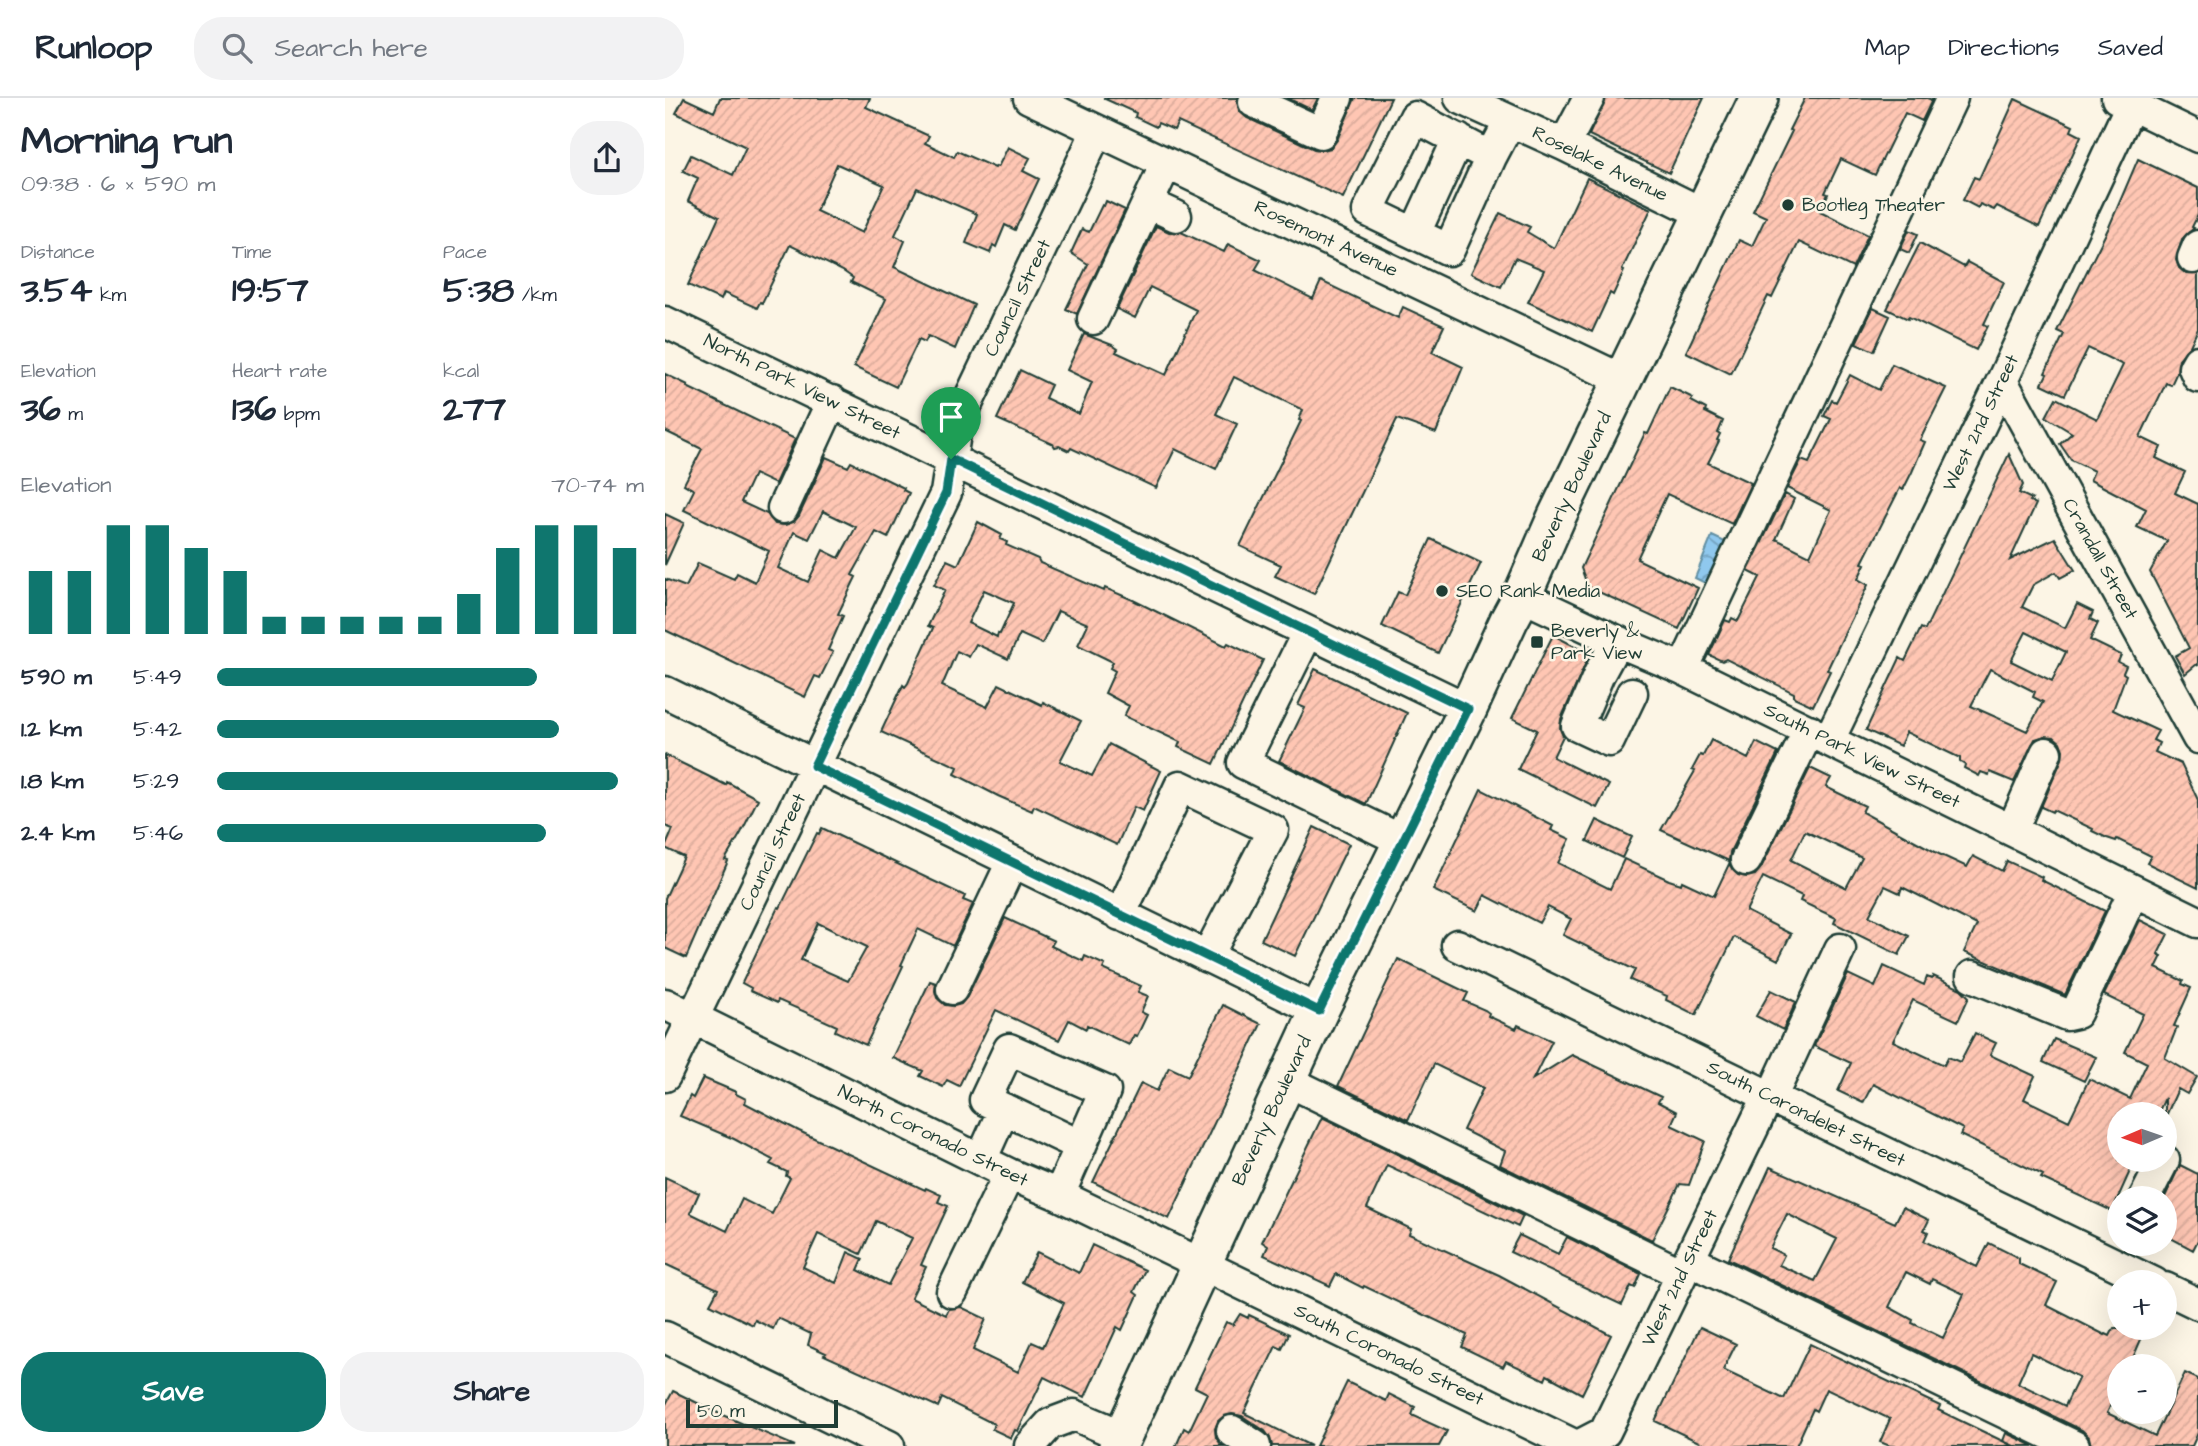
<!DOCTYPE html>
<html lang="en">
<head>
<meta charset="utf-8">
<style>
  body { margin:0; font-family:"Architects Daughter",sans-serif; background:#f2f2f3; color:#1f2937; height:100vh; display:flex; flex-direction:column; font-size:26px; white-space:nowrap }
  * { box-sizing:border-box; margin:0 }
  p { font-size:23px; color:#747a83 }
  .icon { flex:none; width:38px; height:38px; fill:none; stroke:currentColor; stroke-width:2; stroke-linecap:round; stroke-linejoin:round }
  .map { position:relative; flex:1; overflow:hidden }
  .panel { display:flex; flex-direction:column; background:#fff; width:665px }
  .panel>* { flex:none }
  .needle { width:46px; rotate:268deg }
  .fabs { position:absolute; left:1442px; top:1004px; display:grid; gap:14px }
  .fabs a { display:grid; place-items:center; width:70px; height:70px; border-radius:50%; background:#fff; box-shadow:0 7px 28px #0002; font-size:35px }
  .scale { position:absolute; left:21px; bottom:18px; width:152px; box-sizing:border-box; padding-left:7px; border:4px solid #1f3d34; border-top:0; font-size:19px; line-height:24px; white-space:nowrap; color:#1f3d34; -webkit-text-stroke:5px #fcf5e5; paint-order:stroke }
  .pin { position:absolute; display:grid; place-items:center; width:60px; height:60px; color:#fff; margin:-72px -30px; border-radius:50% 50% 50% 0; rotate:-45deg; box-shadow:0 0 7px #0007 }
  .pin .icon { rotate:45deg }
  .round { display:grid; place-items:center; flex:none; width:74px; height:74px; border-radius:28px; background:#f2f2f3 }
  .overview { display:flex; align-items:center; justify-content:space-between; height:119px; padding:0 21px }
  h1 { font-size:38px; font-weight:700; line-height:52px }
  .metrics { display:grid; grid-template-columns:repeat(3,1fr); gap:10px; height:119px; padding:7px 21px }
  .metrics div { display:grid; align-content:center }
  .metrics b { font-size:35px; font-weight:700 }
  .metrics small { font-size:19px; font-weight:400 }
  .metrics p { font-size:19px }
  .chart { height:196px; padding:14px 21px }
  .chart p { display:flex; justify-content:space-between }
  .chart svg { width:100%; height:126px; margin-top:7px; stroke:#0f766e; stroke-width:6 }
  .cta { display:flex; gap:14px; margin-top:auto; padding:14px 21px }
  .cta a { flex:1; height:80px; border-radius:28px; background:#0f766e; color:#fff; font-size:28px; font-weight:700; line-height:80px; text-align:center }
  .cta a+a { background:#f2f2f3; color:#1f2937 }
  ul { padding:0 21px; list-style:none; font-size:23px }
  li { display:grid; grid-template-columns:112px 84px 1fr; align-items:center; height:52px }
  li i { height:18px; border-radius:9px; background:#0f766e }
  header { display:flex; align-items:center; gap:42px; box-sizing:border-box; height:98px; padding:0 35px; background:#fff; border-bottom:2px solid #e0e1e3 }
  header strong { font-size:33px }
  nav { display:flex; gap:38px; margin-inline-start:auto; font-size:24px }
  .search { width:490px; height:63px; background:#f2f2f3; display:flex; align-items:center; gap:18px; box-sizing:border-box; padding:0 24px; border-radius:28px; color:#747a83; font-size:26px }
  main { display:flex; flex:1; min-height:0 }
  .map>svg:first-child { display:block }
  .water { fill:url(#water-waves); stroke:#6290a4; stroke-width:2 }
  .building { fill:url(#building-hatch); stroke:#1f3d34; stroke-width:2; fill-rule:evenodd }
  .lines { fill:none; stroke-linecap:round; stroke-linejoin:round }
  .minor-casing { stroke:#1f3d34; stroke-width:35 }
  .major-casing { stroke:#1f3d34; stroke-width:42 }
  .minor { stroke:#fcf5e5; stroke-width:30 }
  .major { stroke:#fcf5e5; stroke-width:37 }
  .route-casing { stroke:#fff; stroke-width:14 }
  .route { stroke:#0f766e; stroke-width:9 }
  .poi-dot { fill:#1f3d34; stroke:#fcf5e5; stroke-width:2.5 }
  .labels { text-anchor:middle; dominant-baseline:central; stroke-width:5; stroke-linejoin:round; paint-order:stroke }
  .street-label { font-size:19px; fill:#1f3d34; stroke:#fcf5e5 }
  .poi-label { font-size:19px; fill:#1f3d34; stroke:#fcf5e5; text-anchor:start }
</style>
</head>
<body>
<header>
<strong>Runloop</strong>
<div class="search"><svg class="icon" aria-label="search" viewBox="0 0 24 24"><circle cx="10" cy="10" r="6"/><path d="M15 15l6 6"/></svg>Search here</div>
<nav><a>Map</a><a>Directions</a><a>Saved</a></nav>
</header>
<main>
<section class="panel">
<div class="overview"><div><h1>Morning run</h1><p>09:38 · 6 × 590 m</p></div><a class="round"><svg class="icon" aria-label="share" viewBox="0 0 24 24"><path d="M12 15V3M7 8l5-5 5 5M5 13v7h14v-7"/></svg></a></div>
<div class="metrics">
<div><p>Distance</p><b>3.54<small> km</small></b></div>
<div><p>Time</p><b>19:57</b></div>
<div><p>Pace</p><b>5:38<small> /km</small></b></div>
</div>
<div class="metrics">
<div><p>Elevation</p><b>36<small> m</small></b></div>
<div><p>Heart rate</p><b>136<small> bpm</small></b></div>
<div><p>kcal</p><b>277</b></div>
</div>
<div class="chart"><p><span>Elevation</span>70–74 m</p>
<svg viewBox="0 0 160 44" preserveAspectRatio="none"><path d="M5 44V22M15 44V22M25 44V6M35 44V6M45 44V14M55 44V22M65 44V38M75 44V38M85 44V38M95 44V38M105 44V38M115 44V30M125 44V14M135 44V6M145 44V6M155 44V14"/></svg>
</div>
<ul>
<li><b>590 m</b>5:49<i style="width:75%"></i></li>
<li><b>1.2 km</b>5:42<i style="width:80%"></i></li>
<li><b>1.8 km</b>5:29<i style="width:94%"></i></li>
<li><b>2.4 km</b>5:46<i style="width:77%"></i></li>
</ul>
<div class="cta"><a>Save</a><a>Share</a></div>
</section>
<div class="map">
<svg width="1533" height="1348" viewBox="0 0 1533 1348">
  <defs>
    <pattern id="water-waves" width="16" height="10" patternUnits="userSpaceOnUse" patternTransform="scale(1.75)"><rect width="16" height="10" fill="#8fc8ee"/><path d="M0 5q4-4 8 0t8 0" fill="none" stroke="#74a4c2"/></pattern>
    <pattern id="building-hatch" width="6" height="6" patternUnits="userSpaceOnUse" patternTransform="scale(1.75)"><rect width="6" height="6" fill="#ffc6b3"/><path d="M-1 1l2-2M0 6l6-6M5 7l2-2" fill="none" stroke="#daab9b"/></pattern>
  </defs>
  <rect width="100%" height="100%" fill="#fcf5e5"/>
  <filter id="ink" filterUnits="userSpaceOnUse"><feTurbulence type="fractalNoise" baseFrequency=".0143" numOctaves="2"/><feDisplacementMap in="SourceGraphic" scale="14" xChannelSelector="R" yChannelSelector="G"/><feConvolveMatrix kernelMatrix="1 2 1 2 8 2 1 2 1" color-interpolation-filters="sRGB"/></filter>
  <g filter="url(#ink)">
    <!-- water -->
    <path class="water" d="M1047,438l13,6 -18,42 -12,-6z"/>
    <!-- building -->
    <path class="building" d="M19,0l30,14 6,-14h150l-4,9 63,29 -4,7 29,14 3,-6 38,17 1,-2 2,1 10,-20 22,11 -7,13 16,8 -24,51 -10,-5 -9,22 -3,-2 -3,8 -24,-10 11,-29 -60,-26 -22,47 10,6 -11,26 80,38 -19,44 -27,-13 -3,6 -6,-3 -23,48 -42,-20 32,-68 -35,-17 2,-4 -10,-7 -53,-26 -28,58 -2,-1 -3,6 -33,-15 -3,7 -33,-15 31,-68 -31,-16 10,-23 -15,-7 8,-16 42,20 13,-28 -70,-34zM172,66l47,21 -22,48 -46,-22z
      M438,0h134l2,13 8,7 67,31 8,1 9,-2 6,-8 18,-42h36l-48,100 -165,-76 -4,8 -16,-7 -2,4 -21,-10 1,-4z
      M622,0h31l-6,12z
      M941,0h98l-35,75 -80,-38z
      M1140,0h122l5,2 -10,21 -17,-8 -30,62 -34,-16 -16,34 3,1 -8,17 48,24 -15,33 -54,-26 -27,56 -4,-2 -37,78 -45,-22 53,-112 13,6 14,-29 -13,-6 39,-80 -3,-1z
      M1350,1l58,27 -2,5 10,5 -42,91 -42,-21 -3,4 -14,-6 -2,4 -15,-8 11,-23 5,2z
      M1473,61l60,29v27l-6,12 2,1 -12,11 -6,21 3,8 7,6h12v55l-8,17 -11,13 -2,13 -6,13 -5,-2 -26,54 21,10 -5,11 29,14 -10,21 23,11v162l-1,-2 -12,10 -10,-18 14,-8 -39,-76 17,-31 -30,-14 9,-18 -56,-29 4,-9 -23,-11 -11,-16 12,-11 -26,-16 10,-19 41,21 26,-54 -35,-17 -23,47 -23,-11 5,-10 -2,-1 19,-39 -7,-3 52,-104z
      M922,80l64,31 -29,61 2,1 -11,24 -3,-2 -18,39 -64,-30 16,-32 -29,-12 -14,29 -30,-14 29,-60 30,14 -3,5 27,16z
      M441,103l19,9 -48,104 -11,-5 22,-45 -17,-11 11,-24 7,3 13,-27 2,1z
      M491,128l13,6h12l43,20 4,-8 33,16 -6,10 58,29 8,-18 77,37 5,-11 41,19 -12,26 31,15 -27,66 -39,-14 -83,175 -39,-18 6,-11 -41,-19 61,-125 -2,-1 4,-10 -69,-33 -18,37 21,10 -21,45 -41,-20 -19,39 -85,-40 -2,3 -10,-5 -4,1 -2,-3 -56,-25 23,-49 31,15 -6,13 34,16 13,-32 -25,-12 17,-36 28,11 6,4 -2,3 50,23 30,-65 -46,-23 -15,31 -18,-9z
      M1244,132l9,4 -9,19 -9,-4z
      M1255,145l44,24 3,-5 37,20 -20,42 4,2 -12,24 -67,-33 -1,2 -21,-10z
      M1208,210l17,8 -16,35 -18,-8z
      M1227,266l54,24 -26,52 5,2 -13,30 -9,18 -3,-2 -38,75 3,1 -7,15 10,6 -41,85 3,1 -17,35 -19,-9v-4l-68,-34 -4,2 -13,-6 16,-35 5,2 2,-4 6,3 22,-44 -12,-6 37,-77 9,5 -18,40 34,17 21,-46 -44,-22 14,-28 8,3 22,-44 -7,-3 8,-16 4,2 14,-27 29,15z
      M0,276l23,11 -1,2 108,52 -20,45 -21,-10 -13,28 26,12 8,10 10,1 9,-3 5,-6 27,-59 22,10 3,-5 53,26 -1,2 6,3 -21,45 -12,-6 -24,43 4,2 -18,37 5,2 -15,34 5,2 -13,26 -5,-2 -10,21 -140,-67v-51l21,8 12,-24 36,16 3,-6 18,9 14,-31 -85,-41 10,-20 -10,-6 18,-35 -37,-18zM158,413l33,16 -17,31 -16,-8 -15,32 -30,-14 16,-36 15,7z
      M1005,289l23,11 -2,3 15,8 -1,3 18,9 -5,12 2,1 -3,6 2,1 -11,22 43,20 -19,41 -65,-30 -30,65 61,29 -19,41 -91,-42 -7,-19 64,-135 3,1z
      M1344,356l14,31 -4,8 13,6 -2,2 6,3 -26,56 45,-22 20,32 -15,8 -4,-6 -23,13 -11,22 43,21 12,-24 16,8 -3,7 8,4 -8,17 31,15 -3,7 8,4 -3,7 3,2 -13,35 45,21 -5,9 6,3 -4,9 26,12 17,36v88l-51,-25 4,-7 -34,-17 -1,2 -9,-3 -15,-7 1,-2 -40,-19 -1,2 -11,-5 21,-48 1,-9 -3,-8 -6,-5 -9,-1 -10,3 -21,43 -24,-10 -1,3 -8,-3 -2,4 -15,-8 1,-3 -5,-3v-4l-54,-26 -6,14 -34,-16 34,-72 5,3 16,-33 4,2zM1361,534l40,20 -14,29 -41,-20zM1325,571l45,23 -2,5 10,5 -16,29 -56,-25z
      M0,416l19,9 -19,42z
      M313,424l24,13 -2,4 7,3 -1,3 32,14 2,4 64,28 1,-3 28,12 93,46 2,-3 35,17 -49,104 -36,-17 2,-5 -56,-26 5,-10 -24,-13 10,-22 -5,-3 3,-6 -35,-17 10,-21 -30,-13 -16,33 -22,-10 -12,25 -32,-15 -7,13 -12,-6 -15,35 45,21 12,-23 43,21 1,-3 38,19 -21,40 32,15 17,-32 52,27 -18,40 -9,-4 -17,38 -83,-39 -2,5 -34,-15 -43,-22 3,-7 -77,-35 22,-47 2,2 3,-4 25,-55 -5,-2 17,-36 -11,-5 13,-25 11,5zM319,492l30,13 -14,31 -2,-1 -1,4 -29,-14z
      M766,441l50,24 -43,90 -56,-27 16,-34 7,3z
      M888,537l37,19 -29,65 -1,10 3,7 -10,21 56,28 -12,23 -79,-39 19,-39 -25,-12z
      M650,571l92,44 -41,91 -87,-43 26,-53 -7,-3z
      M1046,642l37,19 8,-17 22,11 -48,99 -1,9 -68,-31 34,-59 -3,-1 8,-15 3,1z
      M0,657l61,30 1,-3 31,17 -17,34 -16,27 3,1 -42,97 -21,-10v-50l19,-41 -19,-9 8,-19 -8,-3z
      M1145,670l21,10 -5,9 39,19 -3,6 77,42 28,13 6,-11 29,15 5,-10 35,16 -1,3 64,31 -40,84 -101,-43 13,-27 -75,-38 -2,6 -15,-7 -16,30 40,20 -10,19 -65,-32 2,-5 -36,-17 2,-5 -39,-19 -17,34 45,23 -13,26 -44,-23 -38,78 -30,-15 1,-4 -37,-16 5,-10 -72,-35 8,-16 -23,-12 -9,16 -54,-28 -8,16 -44,-21 48,-101 72,37 -2,4 19,9 -12,24 52,26 14,-30 45,21 12,4 1,-3 32,15 15,-32 9,11 9,2 8,-2 6,-7zM1140,733l57,27 -16,30 -55,-28z
      M932,722l35,17 -10,21 -35,-17z
      M649,729l35,17 -54,112 -34,-16z
      M157,730l143,68 -2,4 10,4 -20,42 -35,-17 -17,36 2,1 -37,79 -31,-14 2,-5 -59,-26 -1,3 -27,-12 1,-3 -9,-5 36,-76 2,1 37,-75 2,1zM153,825l49,24 -19,34 -47,-21z
      M340,820l49,23 -3,5 32,15 2,-5 20,9 -2,4 38,17 -3,6 10,4 -7,16 6,3 -10,21 -3,-1 -5,10 -42,-20 -1,4 -17,-9 -10,20 -63,-30 -37,76 -12,-6 -4,7 -23,-11 3,-5 -30,-13 37,-77 6,2 -1,8 2,7 8,7 9,1 7,-2 6,-7z
      M1475,822l28,14 -10,20 4,2 -6,12 27,13 -1,3 9,4 -17,38 3,1 -12,31 32,19 -10,17 -9,-5 -13,29v-20l-7,15 4,2h-43v45h16l-23,51 -71,-33 2,-3 -83,-40 3,-6 -90,-45 -10,19 -25,-12 13,-28 -37,-17 34,-72 27,13 9,-21 40,19 3,-8 5,2 1,-3 28,13 8,8 -11,24 -45,-21 -20,41 51,24 4,-8 12,5 15,-29 21,10 -6,12 45,21 -11,23 45,22 20,-42 41,20 17,-36 -22,-11 18,-38 -39,-19z
      M733,861l70,34 -4,8 21,9 4,3 -1,3 28,13 2,-4 34,16 -19,38 39,-24 89,42 -3,5 19,10 -6,13 34,16 -16,44 -9,-1 -28,56 -152,-75 5,-14 -42,-21 20,-42 -49,-24 -26,56 -70,-34z
      M1106,892l25,12 -13,28 -27,-14z
      M558,907l38,19 -92,195 -76,-37 48,-99 16,8 12,-24 19,9z
      M1389,941l42,18 -12,24 -41,-19z
      M38,980l33,14v2l10,5 -1,4 54,28 126,59 1,-2 15,7 -3,7 10,4 -27,59 5,2 -15,31 35,17 3,-6 12,-2 25,12 -13,31 45,22 14,-30 11,5 21,-44 -42,-21 15,-30 42,21 13,-28 53,25 -11,22 4,3 -16,35 -5,-3 -32,70 -41,-20 -26,54 -3,-1 -4,8 -19,-9 2,-5 -52,-26 -4,9 -114,-52 2,-2 -18,-8 3,-11 -33,-16 -5,11 -18,-9 -2,5 -43,-21 8,-15 -53,-25v-87l34,16 -9,20 37,18 15,-32 30,15 18,-36 -4,-2 1,-4 -17,-8 3,-4 -39,-21 -54,-23 10,-20 3,2zM211,1123l36,17 -24,47 -30,-15 5,-11 -15,-7 -12,31 -33,-16 15,-33 43,20z
      M657,1019l201,99 -5,11 -131,-62 -20,43 44,21 -2,5 90,41 112,60 -29,59 -35,-19 -2,5 -39,-19 -3,6 -41,-20 5,-12 -103,-49 -1,2 -27,-14 -6,12 -66,-31 4,-9 -6,-4z
      M1515,1067l18,9v66l-5,10 -28,-15 -1,-36z
      M1105,1069l125,56 8,-16 26,13 -5,10 4,2 -4,9 53,26 12,-24 30,15v6l38,18 -11,23 59,30 1,-1 4,2 4,-8h32l-17,39h-10v20l-12,26 48,23 30,-63 13,6v54l-6,13h-101l-2,-9 -7,-7 -354,-171zM1122,1116l50,25 -22,42 -36,-16 5,-10 -14,-7zM1241,1174l24,12 2,-5 32,15 -21,44 -31,-15 1,-3 -24,-13zM1366,1255l48,24 -14,29 -47,-23z
      M854,1137l39,19 9,-17 74,37 -6,14 -4,-2 -9,19 -112,-53z
      M575,1216l8,4 1,-3 40,19 -7,15 -6,-3 -32,67 67,33h-39l-2,-8 -5,-7 -23,-15 -10,-2 -8,2 -6,5 -3,8 1,9 7,8h-47l8,-18 5,3 18,-38 -12,-6 31,-65 7,3z
      M1035,1229l36,17 -13,26 61,29 26,-55 130,62 -2,4 75,36h-123l-10,-4 10,-23 -64,-30 -10,22 -3,-2 -17,37h-89l-52,-25z
      M682,1284l39,19 3,-7 26,13 -3,8 35,16 -8,15h-123z
      M8,1293l47,23 75,32h-130v-40z
      M1341,1335l28,13h-20l-11,-5z"/>
    <g class="lines">
      <!-- minor casing -->
      <g class="minor-casing">
        <path id="minor" d="M364,0l594,282
          M795,0l104,47 138,68
          M1452,0l81,39
          M589,4l67,31 16,-35
          M899,47l25,-47
          M826,59l-76,-40 -47,94 81,39 42,-93 19,-36
          M483,105l28,13
          M750,135l43,-94
          M1528,160l5,-12
          M428,221l73,-155
          M0,224l803,387
          M1533,263l-4,7 4,9
          M1337,283l196,357
          M118,410l49,-107
          M857,498l95,45 66,28 515,253
          M643,534l-65,131 160,78
          M952,543l-18,33 -22,52 32,15 23,-48
          M1018,571l269,-571
          M0,594l654,319
          M1164,642l173,-359 129,-276
          M1347,732l34,-77
          M1081,762l63,-130
          M455,817l60,-129 93,44 -66,127
          M792,847l697,338
          M1307,878l95,39 9,-2 58,-122
          M287,891l60,-127
          M0,906l344,170 50,21 517,251
          M0,978l281,-583 10,-66 141,-296
          M621,982l396,194
          M1106,1000l69,-149
          M316,1062l23,-51
          M394,1097l46,-104 -96,-42 -24,51 96,46
          M1479,1101l20,-39
          M1024,1162l385,186
          M1500,1190l33,16
          M287,1194l57,-118
          M0,1239l224,109
          M567,1333l23,15
          M365,1348l20,-22 24,-9 49,21
          M913,1348l27,-14 163,-335"/>
      </g>
      <!-- major casing -->
      <g class="major-casing">
        <path id="major" d="M453,1348l201,-435 149,-302 41,-89 13,-24 35,-80 202,-418"/>
      </g>
      <!-- minor -->
      <use href="#minor" class="minor"/>
      <!-- major -->
      <use href="#major" class="major"/>
    </g>
  </g>
  <g class="lines" filter="url(#ink)">
    <!-- route casing -->
    <g class="route-casing">
      <path id="route" d="M286,361l517,250 -149,302 -505,-245 132,-273z"/>
    </g>
    <!-- route -->
    <use href="#route" class="route"/>
  </g>
  <!-- markers -->
  <g class="poi-dot">
    <circle cx="1123" cy="107" r="7"/>
    <circle cx="777" cy="493" r="7"/>
    <rect x="865" y="537" width="14" height="14" rx="3.5"/>
  </g>
  <g class="labels">
    <!-- street labels -->
    <g class="street-label">
      <text transform="translate(935 66) rotate(26)">Roselake Avenue</text>
      <text transform="translate(661 141) rotate(25)">Rosemont Avenue</text>
      <text transform="translate(353 200) rotate(-64)">Council Street</text>
      <text transform="translate(137 289) rotate(26)">North Park View Street</text>
      <text transform="translate(1316 325) rotate(-64)">West 2nd Street</text>
      <text transform="translate(907 389) rotate(-65)">Beverly Boulevard</text>
      <text transform="translate(1435 461) rotate(61)">Crandall Street</text>
      <text transform="translate(1197 658) rotate(26)">South Park View Street</text>
      <text transform="translate(108 754) rotate(-64)">Council Street</text>
      <text transform="translate(607 1013) rotate(-65)">Beverly Boulevard</text>
      <text transform="translate(1141 1016) rotate(26)">South Carondelet Street</text>
      <text transform="translate(268 1038) rotate(26)">North Coronado Street</text>
      <text transform="translate(1015 1180) rotate(-64)">West 2nd Street</text>
      <text transform="translate(724 1257) rotate(26)">South Coronado Street</text>
    </g>
    <!-- poi labels -->
    <g class="poi-label">
      <text x="1137" y="107">Bootleg Theater</text>
      <text x="791" y="493">SEO Rank Media</text>
      <text x="886" y="533">Beverly &amp;<tspan x="886" dy="22">Park View</tspan></text>
    </g>
  </g>
</svg>
<div class="fabs">
<a><svg class="needle" viewBox="-14 -14 28 28"><path d="M0-13l5 13h-10z" fill="#e53935"/><path d="M0 13l5-13h-10z" fill="#747a83"/></svg></a>
<a><svg class="icon" aria-label="layers" viewBox="0 0 24 24"><path d="M12 4l9 5-9 5-9-5zM3 14l9 5 9-5"/></svg></a>
<a>+</a>
<a>−</a>
</div>
<div class="scale">50 m</div>
<div class="pin" style="left:286px;top:361px;background:#1e9e55"><svg class="icon" aria-label="arrive" viewBox="0 0 24 24"><path d="M6 21V4h12l-3 4 3 4H6"/></svg></div>
</div>
</main>
</body>
</html>
